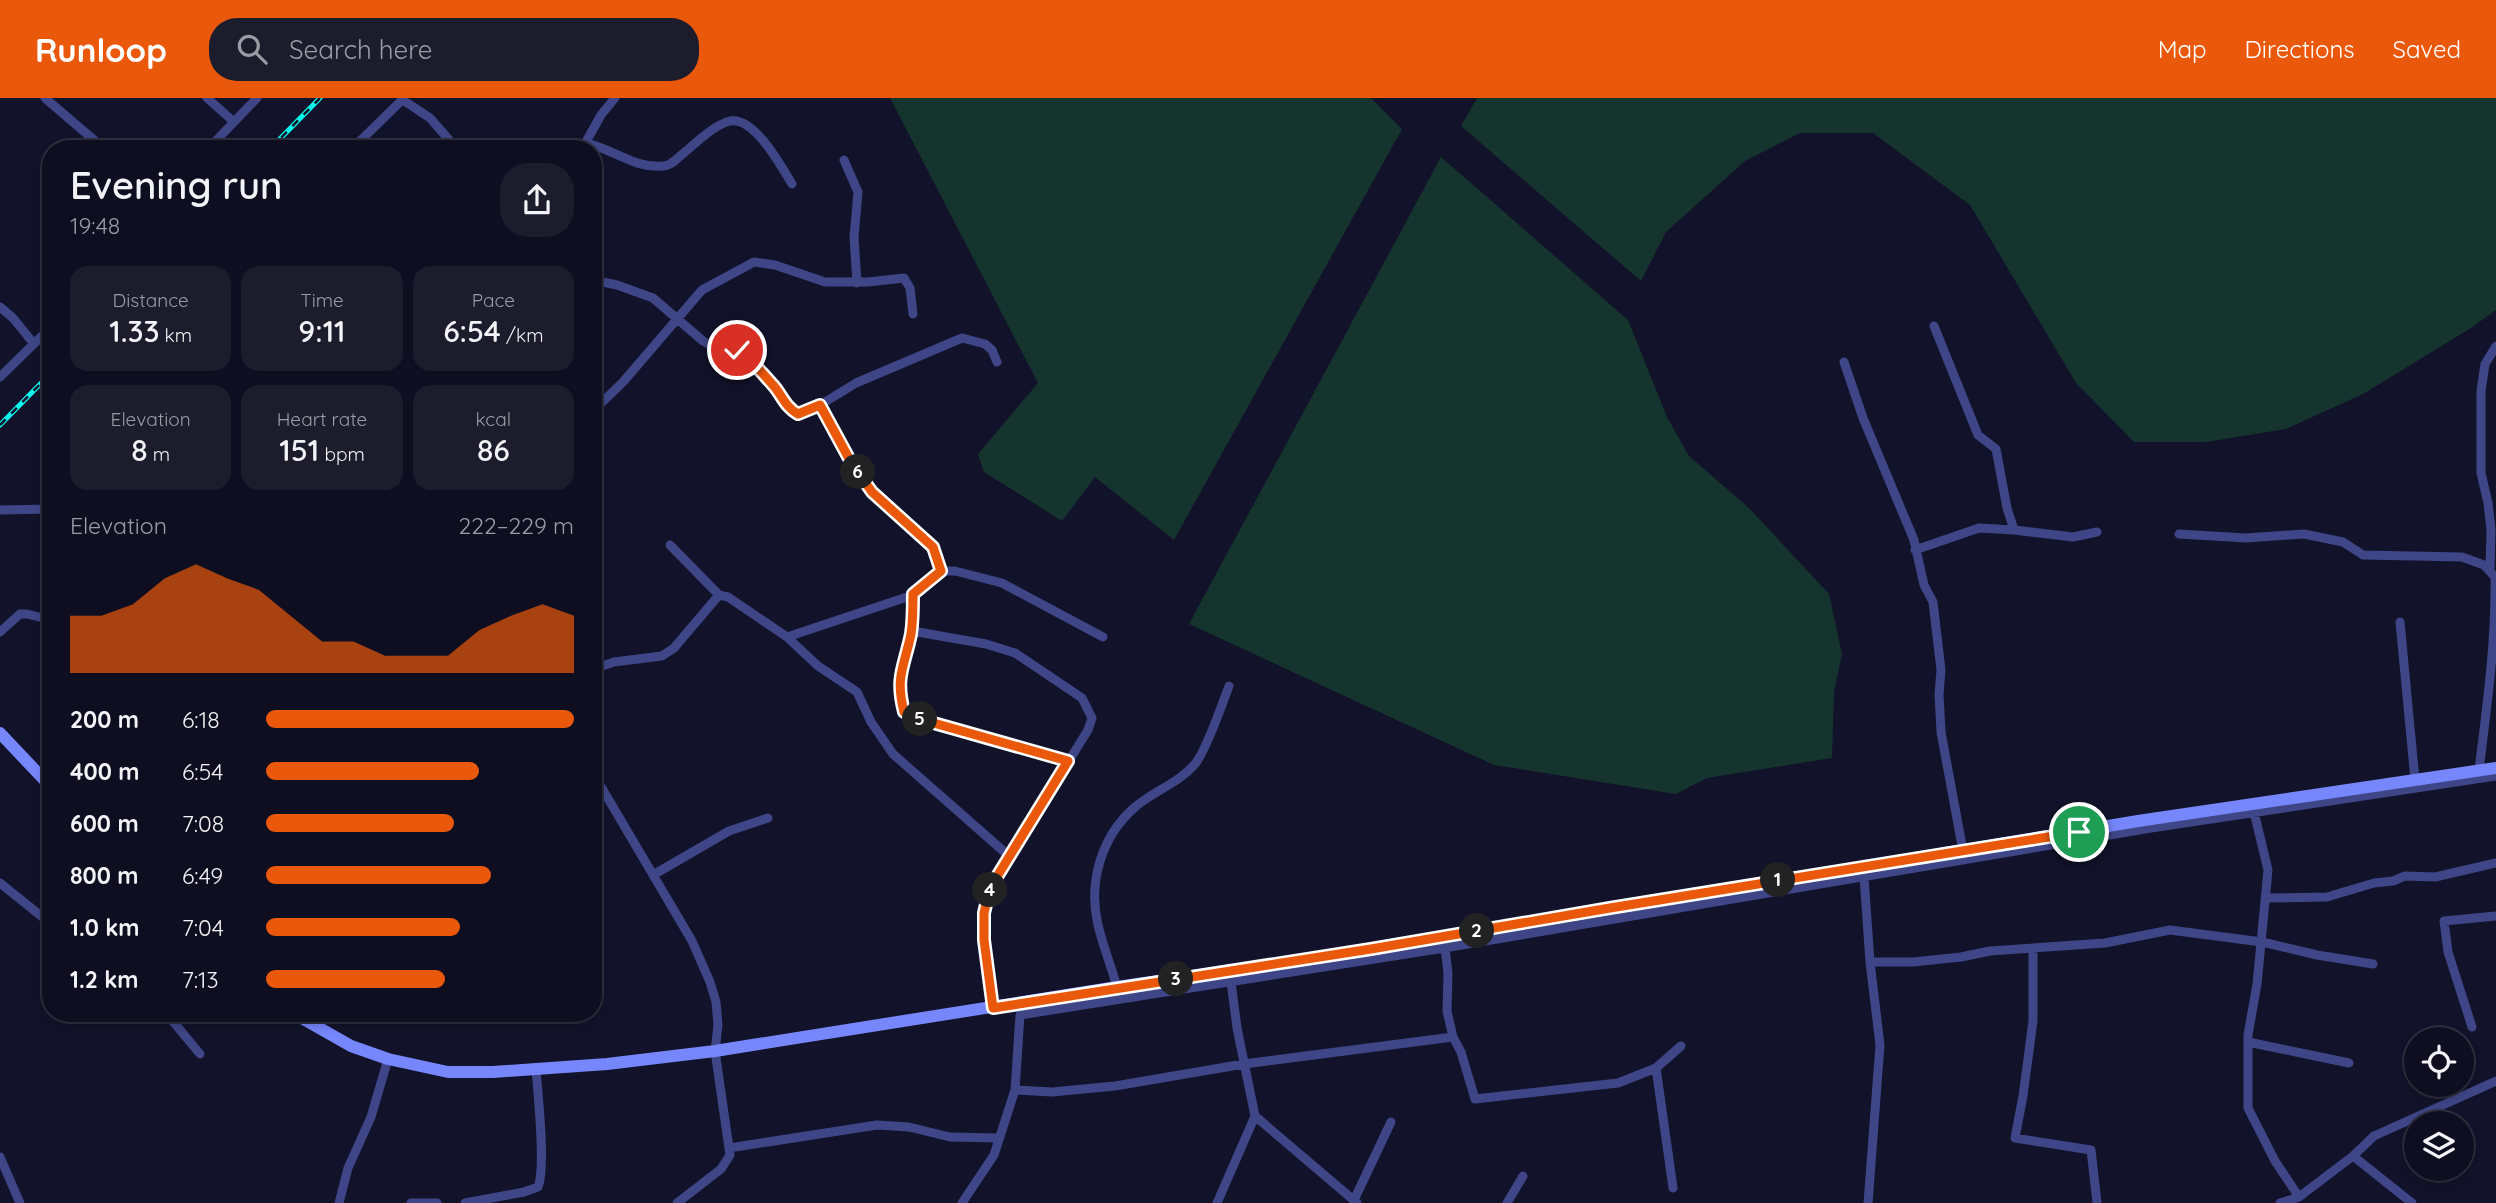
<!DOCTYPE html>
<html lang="en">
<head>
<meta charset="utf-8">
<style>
  body { margin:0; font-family:Quicksand,sans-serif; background:#1c1c2d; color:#f1f3f6; height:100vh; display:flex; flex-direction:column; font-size:26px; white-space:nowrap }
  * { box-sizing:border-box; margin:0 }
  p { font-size:23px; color:#9b9ca5 }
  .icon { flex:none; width:38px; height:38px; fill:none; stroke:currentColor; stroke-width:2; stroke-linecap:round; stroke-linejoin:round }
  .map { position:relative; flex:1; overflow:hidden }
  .sheet { position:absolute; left:42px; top:42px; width:560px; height:882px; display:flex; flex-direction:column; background:#0e0e20; border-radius:28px; box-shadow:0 4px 10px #0003,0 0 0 2px #2e2e3e }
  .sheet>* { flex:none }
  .fabs { position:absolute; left:2404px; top:929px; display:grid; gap:14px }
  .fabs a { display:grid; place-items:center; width:70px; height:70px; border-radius:50%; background:#0e0e20; box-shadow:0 4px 10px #0003,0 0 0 2px #2e2e3e; font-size:35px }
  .pin { position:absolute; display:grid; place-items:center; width:60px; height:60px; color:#fff; margin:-30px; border:4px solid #fff; border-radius:50%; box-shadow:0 2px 7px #0007 }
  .km { position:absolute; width:35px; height:35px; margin:-18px; border-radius:50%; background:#222; color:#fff; font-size:19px; line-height:35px; text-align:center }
  .round { display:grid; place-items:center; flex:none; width:74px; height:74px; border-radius:28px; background:#1c1c2d }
  .summary { display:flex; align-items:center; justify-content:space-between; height:119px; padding:0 28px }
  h1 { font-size:38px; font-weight:600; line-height:52px }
  .metrics { display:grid; grid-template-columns:repeat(3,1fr); gap:10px; height:119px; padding:7px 28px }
  .metrics div { display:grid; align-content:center; border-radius:18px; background:#1c1c2d; text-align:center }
  .metrics b { font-size:30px; font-weight:600 }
  .metrics small { font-size:19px; font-weight:400 }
  .metrics p { font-size:19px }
  .chart { height:196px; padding:14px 28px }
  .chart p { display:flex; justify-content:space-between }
  .chart svg { width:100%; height:126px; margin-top:7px; fill:#ea580c; opacity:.7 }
  ul { padding:0 28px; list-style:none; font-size:23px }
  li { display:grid; grid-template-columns:112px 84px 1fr; align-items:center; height:52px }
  li i { height:18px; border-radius:9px; background:#ea580c }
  header { display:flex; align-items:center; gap:42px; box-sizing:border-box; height:98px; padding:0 35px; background:#ea580c; color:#fff }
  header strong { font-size:33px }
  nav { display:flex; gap:38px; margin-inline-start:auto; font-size:24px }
  .search { width:490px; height:63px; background:#1c1c2d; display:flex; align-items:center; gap:18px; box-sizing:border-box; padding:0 24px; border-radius:28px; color:#9b9ca5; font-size:26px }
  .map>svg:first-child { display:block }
  .green { fill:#15342e }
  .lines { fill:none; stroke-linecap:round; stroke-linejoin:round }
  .street { stroke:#3e4687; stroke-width:9 }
  .secondary { stroke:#7686fb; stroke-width:12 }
  .rail-casing { stroke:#0ef7ed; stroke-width:5 }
  .rail { stroke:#12122a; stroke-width:2.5; stroke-dasharray:8; stroke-linecap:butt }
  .route-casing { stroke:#fff; stroke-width:14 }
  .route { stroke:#ea580c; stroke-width:9 }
</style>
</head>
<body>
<header>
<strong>Runloop</strong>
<div class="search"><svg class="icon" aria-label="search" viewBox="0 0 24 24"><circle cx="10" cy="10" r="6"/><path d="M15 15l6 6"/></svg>Search here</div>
<nav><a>Map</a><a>Directions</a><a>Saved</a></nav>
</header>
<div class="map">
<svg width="2496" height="1105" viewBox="0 0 2496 1105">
  <rect width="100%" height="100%" fill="#12122a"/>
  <!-- green -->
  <path class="green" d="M890,0h481l31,31 -228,411 -79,-63 -33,44 -78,-49 -6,-18 60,-71z
    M1477,0h1019v212l-25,18 -108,66 -77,35 -80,13h-72l-58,-59 -106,-178 -97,-72h-73l-55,28 -79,71 -25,49 -180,-155z
    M1441,59l187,163 39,97 22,39 60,52 80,86 13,60 -8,38 -2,66 -125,20 -31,16 -182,-29 -305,-141z"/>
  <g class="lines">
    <!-- street -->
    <path class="street" d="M45,0l49,42 5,9
      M207,0l26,23
      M403,2l27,18 27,31
      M585,45c27,5 49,26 78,23 9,0 15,-9 22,-14 12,-10 29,-27 45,-31 24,-5 51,45 62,63
      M208,51l49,-51
      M352,51l52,-51
      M582,51l19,-34 14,-17
      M844,62l14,32 -4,45 3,46
      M593,182l24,5 36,13 50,43 15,9h19l7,3 30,33 17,24 7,4 14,-4 44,-27 106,-45 23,6 7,6 5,12
      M0,209l13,11 21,26
      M1934,228l44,109 18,14 11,59 7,22 59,7 24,-5
      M1844,264l19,56 51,122 10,45 9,17 8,68 -2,24 2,38 22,119
      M0,279l51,-50
      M820,308l32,58 20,28 61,55 8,24
      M593,313l30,-29 79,-92 52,-28 21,3 50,17h43l36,-4 6,10 3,26
      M0,412l51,-1
      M2179,436l67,4 58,-4 39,8 20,13 99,2 22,8 11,12c1,65 -8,128 -16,193
      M670,447l49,50
      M1915,452l64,-22 35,2
      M2490,472l1,-40 -3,-27 -7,-30v-82l4,-27 11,-18
      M913,497c0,13 0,26 -2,39 -7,34 -16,42 -7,78l12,6 152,43
      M2400,524l15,158
      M912,533l74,13 29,9 67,45 10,20 -4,12 -98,158c-10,43 -3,77 3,120
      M0,534l20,-18h7l24,6
      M787,539l126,-42 28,-24h14l47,12 101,54
      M593,571l21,-7 48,-6 12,-8 45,-53 9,2 59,40 31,29 39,26 14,30 22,32 116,102
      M593,675l99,168 18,41 6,20 2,23 -3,26 15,104 -9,14 -44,34
      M2254,714l14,58 -11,114 -9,51v73l27,53 24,36
      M653,777l76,-44 39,-13
      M1864,779l6,85 10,83 -12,158
      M0,785l51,41
      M2266,800l61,-1 47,-14 19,-2 12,-5 30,1 61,-14
      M1445,850l3,25 -1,38 6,26 8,15 14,47 143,-16 38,-15
      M2033,850v73l-10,75 -8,42 76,12 6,53
      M1870,864h43l48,-5 29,-6 115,-8 65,-13 92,12 55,13 56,9
      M1117,889c-6,-21 -14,-41 -19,-62 -10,-42 3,-88 36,-117 19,-17 44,-24 61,-44 11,-13 27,-59 34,-78
      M166,915l34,41
      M2472,929l-24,-75 -4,-31 52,-5
      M2248,944l101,21
      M1015,992l37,2 63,-6 129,-22 209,-27
      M1255,1018l102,87
      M729,1050l148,-23 32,2 41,10 49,1
      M2353,1058l59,47
      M0,1059l20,46
      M1673,1090l-17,-120 25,-22
      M1354,1102l37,-78
      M339,1105l9,-35 23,-51 17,-58
      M411,1105h26
      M465,1105l59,-11 14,-5c8,-19 0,-93 -2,-117
      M962,1105l32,-48 21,-65 5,-75 418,-66 713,-121 345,-52
      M1217,1105l38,-87 -18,-88 -6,-46
      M1507,1105l16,-27
      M2280,1105l19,-6 54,-41 21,-20 122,-55"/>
    <!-- secondary -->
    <path class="secondary" d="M0,635l51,54
      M293,915l58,33 37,13 60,13h45l114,-8 108,-13 402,-64 184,-27 837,-139 358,-53"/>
    <!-- rail casing -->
    <g class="rail-casing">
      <path id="rail" d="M270,51l50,-51
        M0,327l51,-52"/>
    </g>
    <!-- rail -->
    <use href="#rail" class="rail"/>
  </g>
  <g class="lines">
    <!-- route casing -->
    <g class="route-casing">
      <path id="route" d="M737,252c9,4 28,26 36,35 9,10 12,22 25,29l22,-9 32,59 20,28 61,55 8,24 -28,23c0,13 0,27 -2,40 -7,34 -16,42 -7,78l12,6 152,43 -78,127 -6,25v27l9,68 378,-59 239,-41 469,-76"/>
    </g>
    <!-- route -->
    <use href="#route" class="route"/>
  </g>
</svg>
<div class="fabs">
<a><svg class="icon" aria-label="locate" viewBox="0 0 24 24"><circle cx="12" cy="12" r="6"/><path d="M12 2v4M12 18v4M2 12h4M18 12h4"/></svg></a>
<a><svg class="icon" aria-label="layers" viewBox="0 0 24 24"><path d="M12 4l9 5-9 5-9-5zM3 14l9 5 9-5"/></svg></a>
</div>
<div class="pin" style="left:2079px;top:734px;background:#1e9e55"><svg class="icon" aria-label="arrive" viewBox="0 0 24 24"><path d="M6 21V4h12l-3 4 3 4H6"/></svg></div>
<div class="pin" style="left:737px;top:252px;background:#d93025"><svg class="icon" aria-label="check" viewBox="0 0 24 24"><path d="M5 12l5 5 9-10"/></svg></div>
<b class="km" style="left:1778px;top:782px">1</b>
<b class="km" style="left:1477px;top:833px">2</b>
<b class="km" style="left:1176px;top:881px">3</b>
<b class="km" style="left:990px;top:792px">4</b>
<b class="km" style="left:920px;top:621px">5</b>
<b class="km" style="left:858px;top:374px">6</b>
<section class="sheet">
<div class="summary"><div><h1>Evening run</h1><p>19:48</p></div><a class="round"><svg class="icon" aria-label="share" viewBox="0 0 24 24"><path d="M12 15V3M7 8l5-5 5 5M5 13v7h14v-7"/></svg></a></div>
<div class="metrics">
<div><p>Distance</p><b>1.33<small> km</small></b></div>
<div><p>Time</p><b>9:11</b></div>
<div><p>Pace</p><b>6:54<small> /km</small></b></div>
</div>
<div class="metrics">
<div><p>Elevation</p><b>8<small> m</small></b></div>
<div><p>Heart rate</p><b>151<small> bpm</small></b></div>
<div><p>kcal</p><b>86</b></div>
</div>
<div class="chart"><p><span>Elevation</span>222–229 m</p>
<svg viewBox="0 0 160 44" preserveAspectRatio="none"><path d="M0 44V24L10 24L20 20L30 11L40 6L50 11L60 15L70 24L80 33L90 33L100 38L110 38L120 38L130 29L140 24L150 20L160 24V44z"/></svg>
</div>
<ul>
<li><b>200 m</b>6:18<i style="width:100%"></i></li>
<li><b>400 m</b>6:54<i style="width:69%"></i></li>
<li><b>600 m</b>7:08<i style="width:61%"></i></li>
<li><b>800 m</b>6:49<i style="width:73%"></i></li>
<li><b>1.0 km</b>7:04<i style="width:63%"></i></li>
<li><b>1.2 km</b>7:13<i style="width:58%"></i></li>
</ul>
</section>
</div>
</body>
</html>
